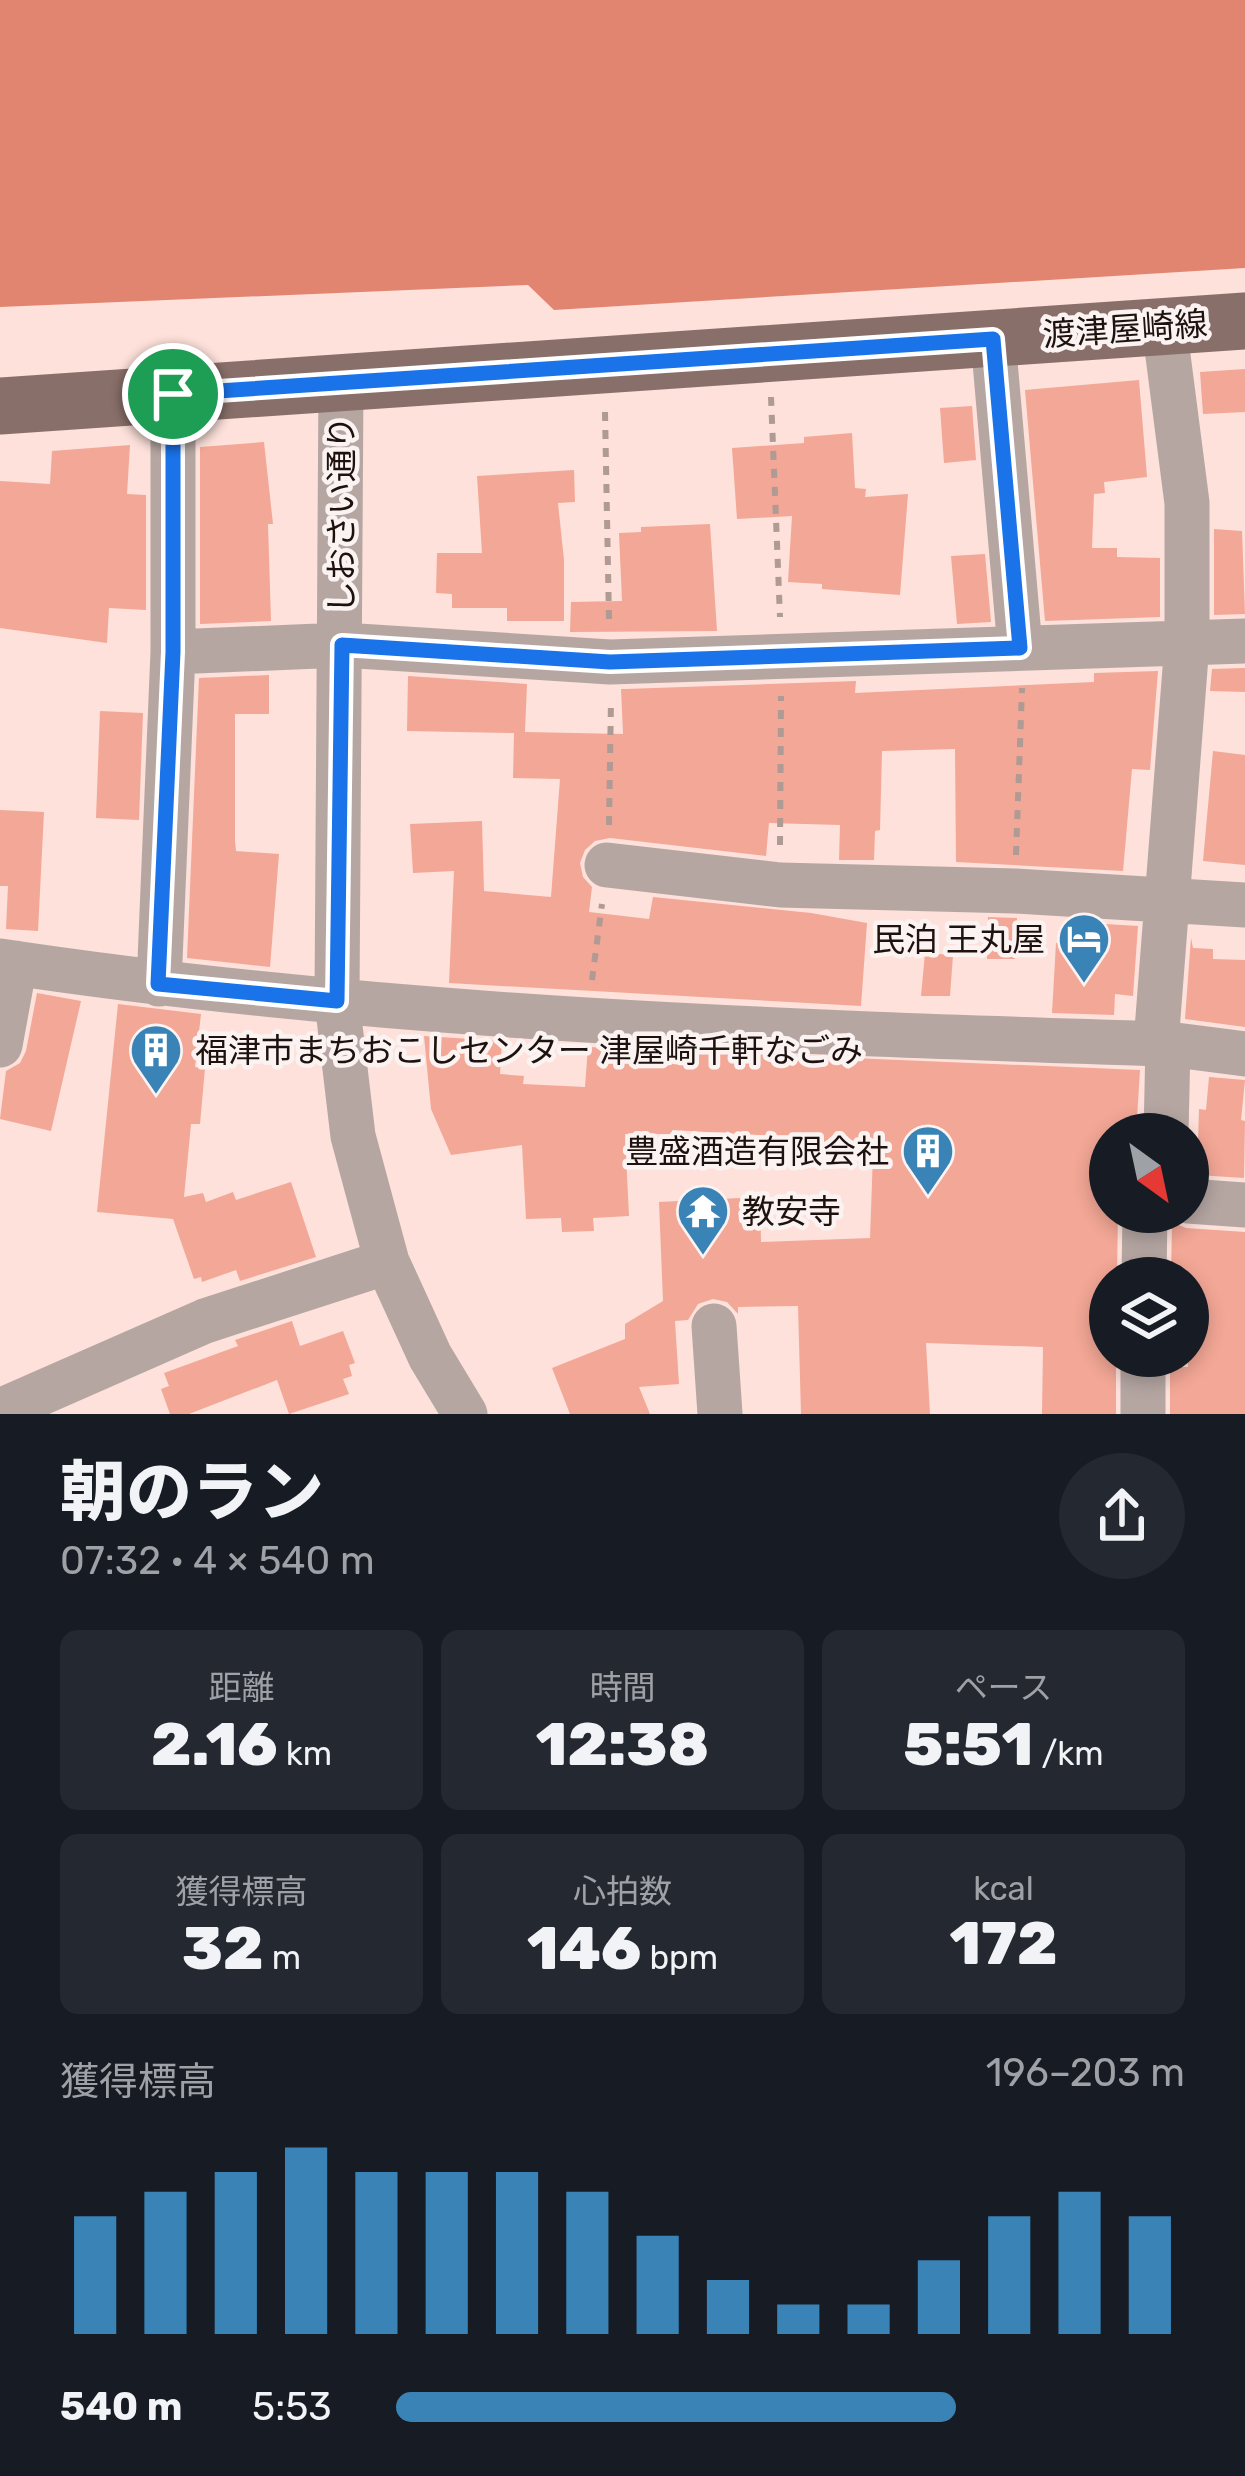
<!DOCTYPE html>
<html lang="ja">
<head>
<meta charset="utf-8">
<style>
  body { margin:0; font-family:Rubik,"Noto Sans JP",sans-serif; background:#242831; color:#f1f3f6; height:100vh; display:flex; flex-direction:column; font-size:45px; white-space:nowrap }
  * { box-sizing:border-box; margin:0 }
  p { font-size:39px; color:#9ea1a6 }
  .icon { flex:none; width:66px; height:66px; fill:none; stroke:currentColor; stroke-width:2; stroke-linecap:round; stroke-linejoin:round }
  .map { position:relative; height:1414px; overflow:hidden }
  .sheet { display:flex; flex-direction:column; background:#171b24; flex:1 }
  .sheet>* { flex:none }
  .needle { width:78px; rotate:147deg }
  .fabs { position:absolute; left:1089px; top:1113px; display:grid; gap:24px }
  .fabs a { display:grid; place-items:center; width:120px; height:120px; border-radius:50%; background:#171b24; box-shadow:0 6px 18px #0003; font-size:60px }
  .pin { position:absolute; display:grid; place-items:center; width:102px; height:102px; color:#fff; margin:-51px; border:6px solid #fff; border-radius:50%; box-shadow:0 3px 12px #0007 }
  .round { display:grid; place-items:center; flex:none; width:126px; height:126px; border-radius:63px; background:#242831 }
  .head { display:flex; align-items:center; justify-content:space-between; height:204px; padding:0 60px }
  h1 { font-size:66px; font-weight:800; line-height:90px }
  .figures { display:grid; grid-template-columns:repeat(3,1fr); gap:18px; height:204px; padding:12px 60px }
  .figures div { display:grid; align-content:center; border-radius:18px; background:#242831; text-align:center }
  .figures b { font-size:60px; font-weight:800 }
  .figures small { font-size:33px; font-weight:400 }
  .figures p { font-size:33px }
  .chart { height:336px; padding:24px 60px }
  .chart p { display:flex; justify-content:space-between }
  .chart svg { width:100%; height:216px; margin-top:12px; stroke:#3a83b7; stroke-width:6 }
  ul { padding:0 60px; list-style:none; font-size:39px }
  li { display:grid; grid-template-columns:192px 144px 1fr; align-items:center; height:90px }
  li i { height:30px; border-radius:15px; background:#3a83b7 }
  .map>svg:first-child { display:block }
  .water { fill:#e18571 }
  .building { fill:#f3a796 }
  .lines { fill:none; stroke-linecap:round; stroke-linejoin:round }
  .path { stroke:#b09a94; stroke-width:6; stroke-dasharray:9 9; stroke-linecap:butt }
  .minor { stroke:#b5a6a2; stroke-width:45 }
  .major { stroke:#896f69; stroke-width:57 }
  .route-casing { stroke:#fff; stroke-width:24 }
  .route { stroke:#1a73e8; stroke-width:15 }
  .labels { text-anchor:middle; dominant-baseline:central; stroke-width:9; stroke-linejoin:round; paint-order:stroke }
  .street-label { font-size:33px; fill:#1e120f; stroke:#fbf3f2 }
  .poi-label { font-size:33px; fill:#1e120f; stroke:#fbf3f2; text-anchor:end }
</style>
</head>
<body>
<div class="map">
<svg width="1245" height="1414" viewBox="0 0 1245 1414">
  <rect width="100%" height="100%" fill="#fde1da"/>
  <!-- water -->
  <path class="water" d="M0,0h1245v268l-691,42 -26,-25 -528,22z"/>
  <!-- building -->
  <path class="building" d="M1245,369v43l-42,2 -3,-42z
    M1139,380l8,97 -43,5 1,11 -11,1 -2,54h25v9l43,1v59l-115,4 -20,-231z
    M972,406l4,54 -32,3 -4,-55z
    M852,433l3,55 11,1 -1,8 43,-3 -8,101 -78,-6v-5l-34,-2 4,-66 -55,3 -5,-71 72,-5v-6z
    M264,442l9,82h-5l3,97 -71,3v-177z
    M130,445l-3,49 19,1v115l-37,-2 -2,35 -107,-15v-147l50,3 2,-33z
    M574,470l1,32 -17,1 6,57v61h-57v-13h-55v-14l-16,-1 1,-40h45l-5,-77z
    M710,524l7,107 -147,1 1,-30 51,-1 -3,-68 22,-1v-5z
    M1214,529l28,2 3,83 -31,1z
    M985,554l6,68 -34,2 -6,-68z
    M1245,668v24l-35,-1 2,-22z
    M1158,671l-8,99 -18,-1 -9,102 -167,-9 -1,-113 -73,2 -2,79 -5,1 -1,29h-35l1,-35 -71,-2 -3,33 -156,-18 -15,3 -10,9 -5,13 3,14 9,10 -3,25 60,7 4,-22 158,16 56,10 -6,83 -412,-23 5,-112 -41,2 -3,-49 72,-3 2,70 67,6 9,-118 -47,-1 1,-45 -107,-2 1,-55 119,8 -2,48 98,2 -2,-45h4l231,-8 -1,12 239,-11v-9z
    M269,675v39h-34v127l1,10 43,3 -9,113 -83,-9 12,-280z
    M100,711l43,2 -4,107 -43,-2z
    M1213,751l32,4v110l-42,-4z
    M0,810l44,2 -6,119 -32,-2 2,-43h-8z
    M988,917l29,1 -2,41h-28z
    M1105,924l33,2 -5,70 -18,-2 -1,21 -62,-2 4,-70 48,2z
    M1191,938l2,10 20,1v10l32,1v67l-60,-8z
    M925,953l28,2 -3,41h-29z
    M37,993l44,8 -30,130 -51,-12 6,-48 14,-8 6,-12z
    M118,1004l83,10 -6,53 10,1 -5,56h-9l-7,73 19,-4 3,9 27,-10 3,8 55,-18 25,75 -76,24 -4,-11 -34,12 -1,-5 -7,2 -21,-60 -76,-7z
    M424,1036l78,5 -2,33 24,2 -1,8 62,3 3,-40 552,23 -4,64h-26v78h8l-1,66h-7v78h6v58h-74l1,-67 -117,-4 4,71h-129l-3,-108 -60,1v7l-11,-12 -14,-3 -15,5 -10,16 -13,1 4,63 -40,3 11,27h-80l-18,-46 73,-29v-15l38,-23 -4,-99 101,-5 1,45 109,-4 3,-84 -96,-3v-15l-105,-6v4h-47l4,82 -36,2 1,13 -32,1 -1,-14 -35,1 -4,-74 -71,10 -20,-46z
    M1209,1077l36,3 -4,40 4,1 -1,57 -47,-3 2,-66 7,1z
    M1172,1222l14,6 59,4v182h-75v-47h18v-89h-17z
    M292,1321l8,25 43,-15 12,32 -6,2 3,11 -9,3 6,15 -60,20 -12,-34 -88,34h-19l-9,-25 8,-3 -5,-13 74,-27 -3,-6z"/>
  <g class="lines">
    <!-- path -->
    <path class="path" d="M771,397l9,220
      M605,412l4,209
      M609,825l2,-125
      M780,845l1,-149
      M1016,855l6,-167
      M592,980l10,-76"/>
    <!-- minor -->
    <path class="minor" d="M993,339l27,309
      M341,383l-4,618 16,135 34,126 43,94 35,58
      M173,652l169,-7 268,17 635,-21
      M607,865l173,20 235,6 230,14
      M0,961c385,58 779,71 1168,83l77,10
      M159,984l14,-332v-257
      M1156,1043l31,-400v-140l-23,-178
      M0,1045l15,-82
      M1166,1134l2,-90
      M1188,1201l57,4
      M1144,1278l1,-66
      M714,1326l6,88
      M1143,1356v58
      M0,1411l205,-90 182,-59"/>
    <!-- major -->
    <path class="major" d="M0,406l1245,-85"/>
  </g>
  <g class="lines">
    <!-- route casing -->
    <g class="route-casing">
      <path id="route" d="M993,339l27,309 -410,14 -268,-17 -5,356 -179,-17 15,-332v-258z"/>
    </g>
    <!-- route -->
    <use href="#route" class="route"/>
  </g>
  <!-- icons -->
  <defs>
    <g id="hotel-pin" transform="scale(2.7)"><path d="M0 17L-7.5 6A9.5 9.5 0 1 1 7.5 6Z" fill="#3a83b7" stroke="#fbf3f2"/><path d="M-6-4.5h1.5V1H6V5H4.5V3h-9V5H-6ZM-4 0a1.8 1.8 0 1 1 3.6 0ZM.5 0V-2.5h3Q6-2.5 6 0Z" fill="#fff"/></g>
    <g id="building-pin" transform="scale(2.7)"><path d="M0 17L-7.5 6A9.5 9.5 0 1 1 7.5 6Z" fill="#3a83b7" stroke="#fbf3f2"/><path d="M-4-6H4V6H1V3H-1V6H-4ZM-2.5-4.3h1.7v1.8h-1.7ZM.8-4.3h1.7v1.8H.8ZM-2.5-1h1.7V.8h-1.7ZM.8-1h1.7V.8H.8Z" fill="#fff"/></g>
    <g id="temple-pin" transform="scale(2.7)"><path d="M0 17L-7.5 6A9.5 9.5 0 1 1 7.5 6Z" fill="#3a83b7" stroke="#fbf3f2"/><path d="M0-6L5-2H3V0L6.5 2.5H4V6H1.5V3h-3V6H-4V2.5H-6.5L-3 0V-2H-5Z" fill="#fff"/></g>
  </defs>
  <g fill-rule="evenodd">
    <use href="#hotel-pin" x="1084" y="939"/>
    <use href="#building-pin" x="156" y="1050"/>
    <use href="#building-pin" x="928" y="1151"/>
    <use href="#temple-pin" x="703" y="1211"/>
  </g>
  <g class="labels">
    <!-- street labels -->
    <g class="street-label">
      <text transform="translate(1125 329) rotate(-4)">渡津屋崎線</text>
      <text transform="translate(341 515) rotate(-90)">しおさい通り</text>
    </g>
    <!-- poi labels -->
    <g class="poi-label">
      <text x="1045" y="939">民泊 王丸屋</text>
      <text x="195" y="1050" text-anchor="start">福津市まちおこしセンター 津屋崎千軒なごみ</text>
      <text x="889" y="1151">豊盛酒造有限会社</text>
      <text x="742" y="1211" text-anchor="start">教安寺</text>
    </g>
  </g>
</svg>
<div class="fabs">
<a><svg class="needle" viewBox="-14 -14 28 28"><path d="M0-13l5 13h-10z" fill="#e53935"/><path d="M0 13l5-13h-10z" fill="#9ea1a6"/></svg></a>
<a><svg class="icon" aria-label="layers" viewBox="0 0 24 24"><path d="M12 4l9 5-9 5-9-5zM3 14l9 5 9-5"/></svg></a>
</div>
<div class="pin" style="left:173px;top:394px;background:#1e9e55"><svg class="icon" aria-label="arrive" viewBox="0 0 24 24"><path d="M6 21V4h12l-3 4 3 4H6"/></svg></div>
</div>
<section class="sheet">
<div class="head"><div><h1>朝のラン</h1><p>07:32 · 4 × 540 m</p></div><a class="round"><svg class="icon" aria-label="share" viewBox="0 0 24 24"><path d="M12 15V3M7 8l5-5 5 5M5 13v7h14v-7"/></svg></a></div>
<div class="figures">
<div><p>距離</p><b>2.16<small> km</small></b></div>
<div><p>時間</p><b>12:38</b></div>
<div><p>ペース</p><b>5:51<small> /km</small></b></div>
</div>
<div class="figures">
<div><p>獲得標高</p><b>32<small> m</small></b></div>
<div><p>心拍数</p><b>146<small> bpm</small></b></div>
<div><p>kcal</p><b>172</b></div>
</div>
<div class="chart"><p><span>獲得標高</span>196–203 m</p>
<svg viewBox="0 0 160 44" preserveAspectRatio="none"><path d="M5 44V20M15 44V15M25 44V11M35 44V6M45 44V11M55 44V11M65 44V11M75 44V15M85 44V24M95 44V33M105 44V38M115 44V38M125 44V29M135 44V20M145 44V15M155 44V20"/></svg>
</div>
<ul>
<li><b>540 m</b>5:53<i style="width:71%"></i></li>
</ul>
</section>
</body>
</html>
